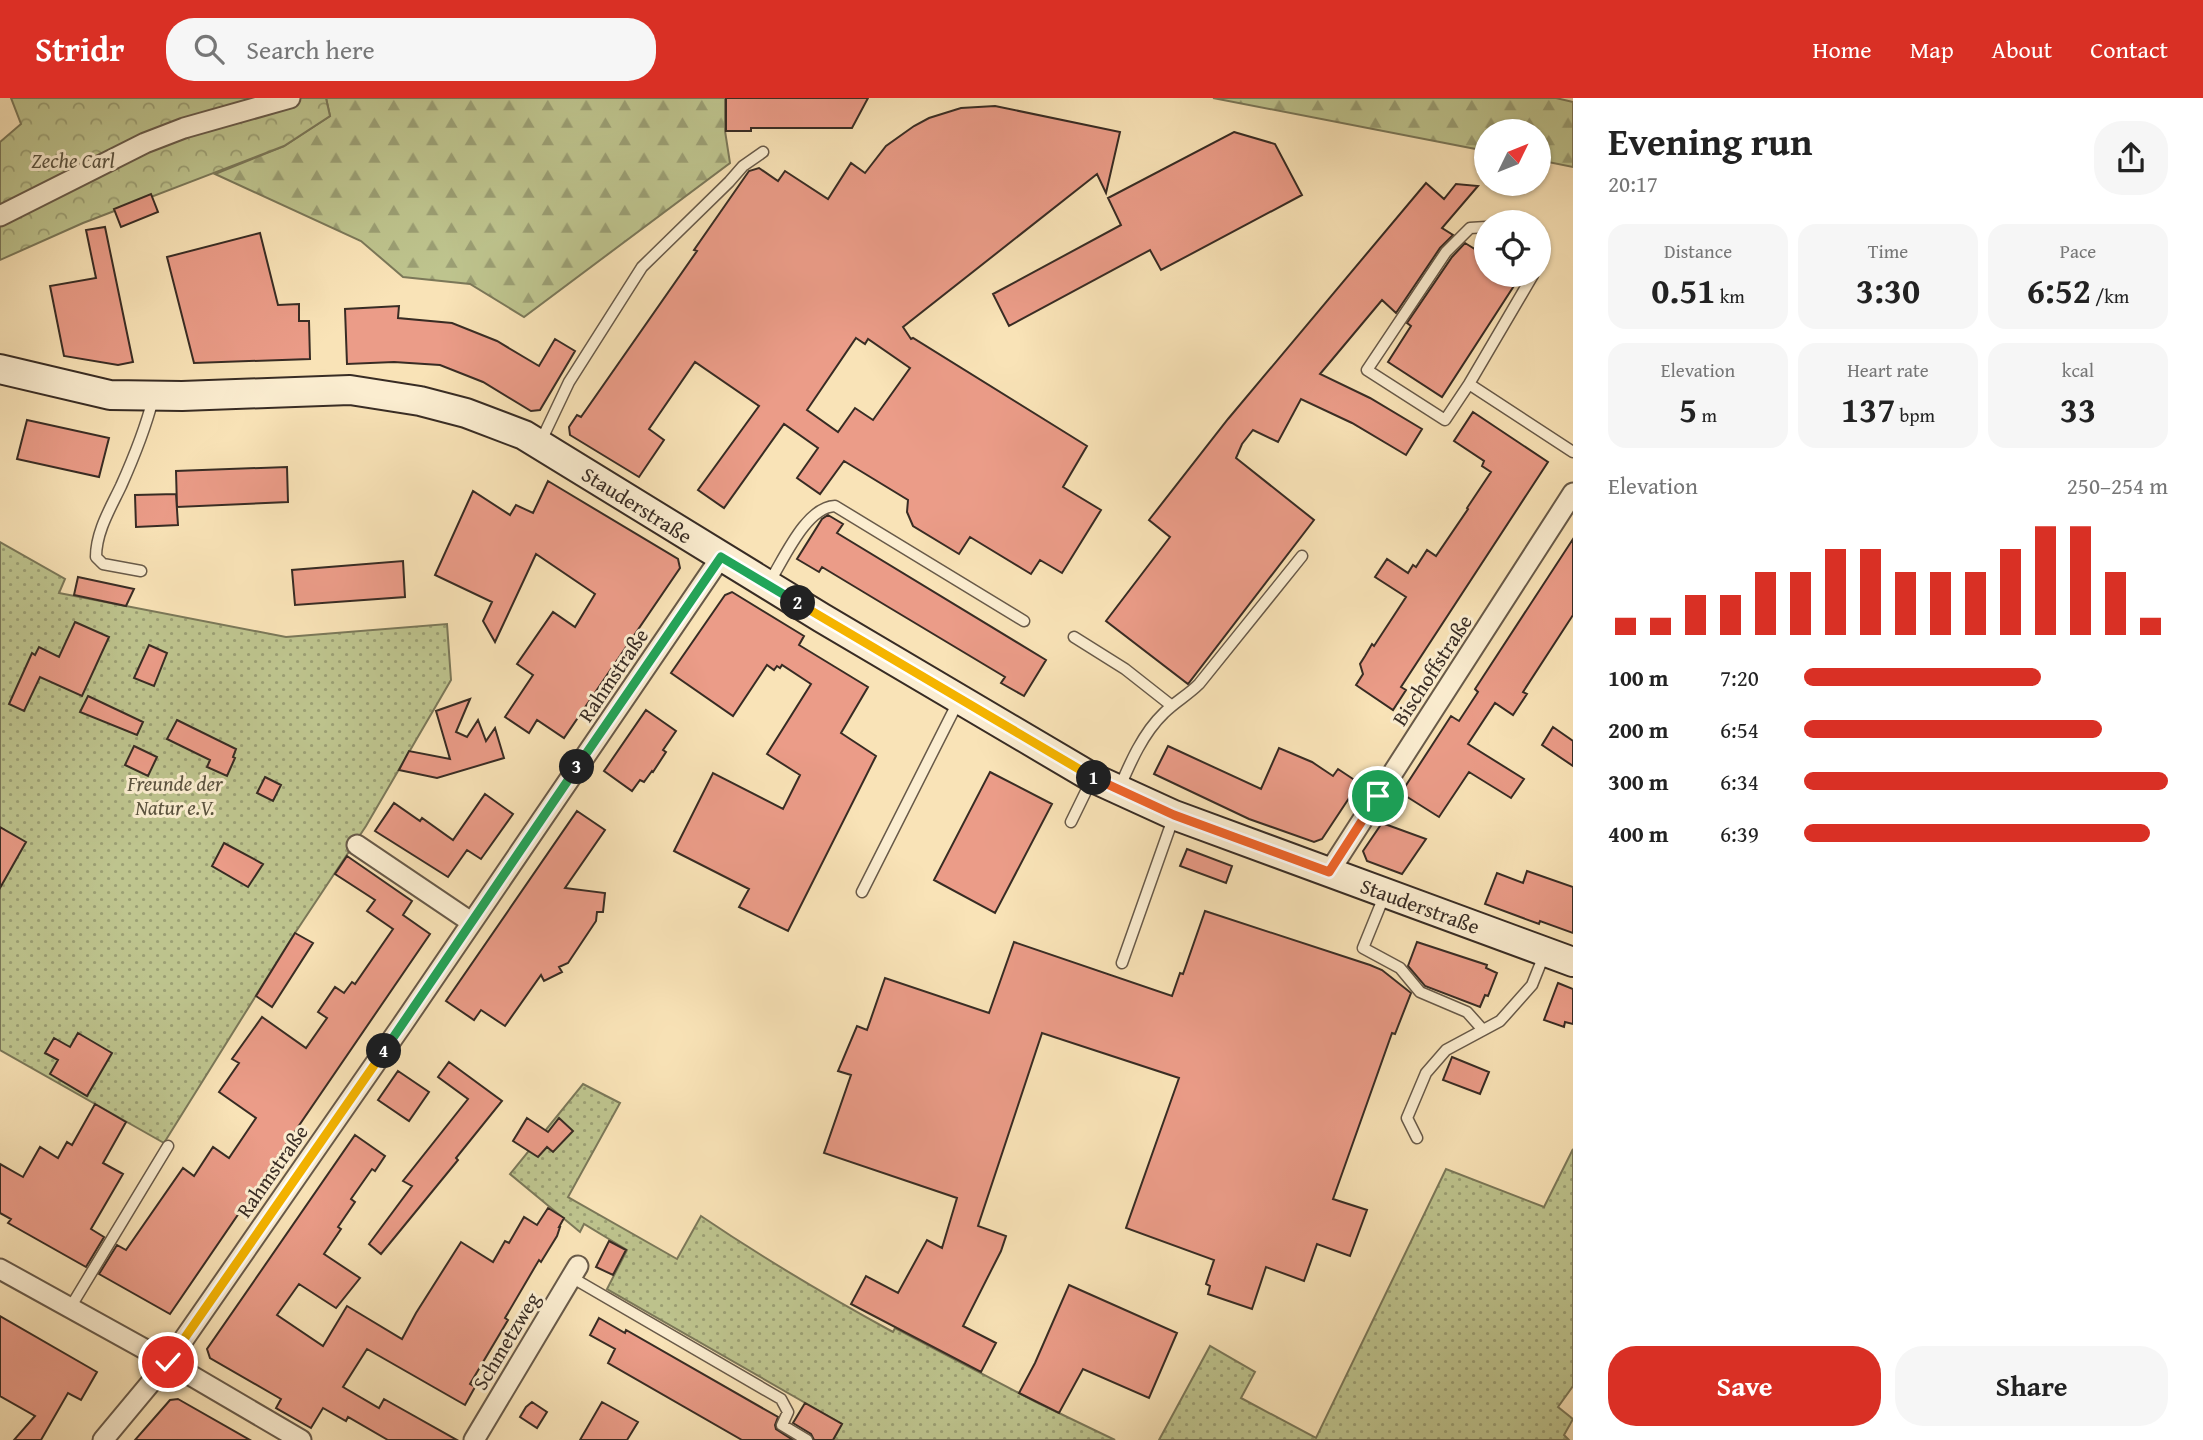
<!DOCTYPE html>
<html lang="en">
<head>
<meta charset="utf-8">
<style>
  body { margin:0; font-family:"Gentium Book Plus",serif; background:#f6f6f6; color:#222; height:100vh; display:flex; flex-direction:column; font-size:26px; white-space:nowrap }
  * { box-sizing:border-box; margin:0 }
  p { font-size:23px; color:#767676 }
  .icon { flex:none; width:38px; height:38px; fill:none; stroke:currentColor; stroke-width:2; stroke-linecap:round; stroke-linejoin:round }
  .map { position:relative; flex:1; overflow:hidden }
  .sheet { display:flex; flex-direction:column; background:#fff; width:630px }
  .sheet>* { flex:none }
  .needle { width:46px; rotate:47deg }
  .fabs { position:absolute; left:1474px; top:21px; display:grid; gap:14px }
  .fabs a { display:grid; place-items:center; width:77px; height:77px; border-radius:50%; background:#fff; box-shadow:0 2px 5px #0004; font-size:35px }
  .pin { position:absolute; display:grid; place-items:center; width:60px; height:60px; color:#fff; margin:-30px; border:4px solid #fff; border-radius:50%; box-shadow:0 2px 7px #0007 }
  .km { position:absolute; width:35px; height:35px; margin:-18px; border-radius:50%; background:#222; color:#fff; font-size:19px; line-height:35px; text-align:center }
  .round { display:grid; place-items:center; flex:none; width:74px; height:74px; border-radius:28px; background:#f6f6f6 }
  .headline { display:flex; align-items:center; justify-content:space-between; height:119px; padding:0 35px }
  h1 { font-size:38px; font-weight:800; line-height:52px }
  .figures { display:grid; grid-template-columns:repeat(3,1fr); gap:10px; height:119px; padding:7px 35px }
  .figures div { display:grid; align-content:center; border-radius:18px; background:#f6f6f6; text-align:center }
  .figures b { font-size:35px; font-weight:800 }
  .figures small { font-size:19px; font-weight:400 }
  .figures p { font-size:19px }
  .chart { height:196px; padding:14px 35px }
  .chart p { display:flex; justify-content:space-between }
  .chart svg { width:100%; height:126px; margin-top:7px; stroke:#d93025; stroke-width:6 }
  .cta { display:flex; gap:14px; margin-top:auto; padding:14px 35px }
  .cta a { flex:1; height:80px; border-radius:28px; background:#d93025; color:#fff; font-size:28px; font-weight:800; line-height:80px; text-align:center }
  .cta a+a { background:#f6f6f6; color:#222 }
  ul { padding:0 35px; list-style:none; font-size:23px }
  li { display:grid; grid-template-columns:112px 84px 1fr; align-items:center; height:52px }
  li i { height:18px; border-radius:9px; background:#d93025 }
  header { display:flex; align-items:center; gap:42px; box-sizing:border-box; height:98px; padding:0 35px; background:#d93025; color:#fff }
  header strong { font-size:33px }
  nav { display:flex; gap:38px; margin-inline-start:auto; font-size:24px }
  .search { width:490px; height:63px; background:#f6f6f6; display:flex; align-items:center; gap:18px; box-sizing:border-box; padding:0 24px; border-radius:28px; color:#767676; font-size:26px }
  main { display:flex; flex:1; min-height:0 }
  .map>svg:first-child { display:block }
  .forest { fill:url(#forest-firs); stroke:#7b7859; stroke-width:2 }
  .park { fill:url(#park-crowns); stroke:#7b7859; stroke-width:2 }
  .garden { fill:url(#garden-dots); stroke:#7b7859; stroke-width:2 }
  .building { fill:#eb9c88; stroke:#382c24; stroke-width:2; fill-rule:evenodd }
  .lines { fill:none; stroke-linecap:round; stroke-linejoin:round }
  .service-casing { stroke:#685a49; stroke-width:13 }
  .minor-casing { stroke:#685a49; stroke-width:23 }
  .secondary-casing { stroke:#382c24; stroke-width:32 }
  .service { stroke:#fbedd0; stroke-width:10 }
  .minor { stroke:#fbedd0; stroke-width:19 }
  .secondary { stroke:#fbedd0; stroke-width:28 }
  .split-1-casing { stroke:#fff; stroke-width:14 }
  .split-2-casing { stroke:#fff; stroke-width:14 }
  .split-3-casing { stroke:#fff; stroke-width:14 }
  .split-4-casing { stroke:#fff; stroke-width:14 }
  .split-5-casing { stroke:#fff; stroke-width:14 }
  .split-1 { stroke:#f0652b; stroke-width:9 }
  .split-2 { stroke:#f5b400; stroke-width:9 }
  .split-3 { stroke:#22a559; stroke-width:9 }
  .split-4 { stroke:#22a559; stroke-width:9 }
  .split-5 { stroke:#f5b400; stroke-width:9 }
  .labels { text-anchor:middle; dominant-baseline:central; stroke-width:6; stroke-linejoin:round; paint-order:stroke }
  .park-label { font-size:21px; font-style:italic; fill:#5a523e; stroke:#fbedd0 }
  .street-label { font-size:21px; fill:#382c24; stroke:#fbedd0 }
</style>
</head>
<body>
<header>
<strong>Stridr</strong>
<div class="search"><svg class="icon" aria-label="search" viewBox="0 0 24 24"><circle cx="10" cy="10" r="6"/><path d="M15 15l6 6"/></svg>Search here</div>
<nav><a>Home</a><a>Map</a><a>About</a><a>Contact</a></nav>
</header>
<main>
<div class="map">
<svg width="1573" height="1342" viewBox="0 0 1573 1342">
  <defs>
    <pattern id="forest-firs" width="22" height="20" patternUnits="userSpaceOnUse" patternTransform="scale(1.75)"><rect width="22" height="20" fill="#bec48e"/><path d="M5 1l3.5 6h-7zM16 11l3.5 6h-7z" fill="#9b9f74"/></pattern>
    <pattern id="park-crowns" width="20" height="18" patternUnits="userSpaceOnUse" patternTransform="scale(1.75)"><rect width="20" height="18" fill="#bec48e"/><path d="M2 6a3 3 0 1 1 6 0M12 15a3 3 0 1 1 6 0" fill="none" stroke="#9b9f74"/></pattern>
    <pattern id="garden-dots" width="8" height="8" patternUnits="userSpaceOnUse" patternTransform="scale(1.75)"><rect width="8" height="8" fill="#bec48e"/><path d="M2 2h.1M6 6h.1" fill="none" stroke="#9b9f74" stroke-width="1.8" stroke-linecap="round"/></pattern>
  </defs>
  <rect width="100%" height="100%" fill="#f9e3b7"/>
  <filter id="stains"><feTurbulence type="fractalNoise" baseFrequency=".00286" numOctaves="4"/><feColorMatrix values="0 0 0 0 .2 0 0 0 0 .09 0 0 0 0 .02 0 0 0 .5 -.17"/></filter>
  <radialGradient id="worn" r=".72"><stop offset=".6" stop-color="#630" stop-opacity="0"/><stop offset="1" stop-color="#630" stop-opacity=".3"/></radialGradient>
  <!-- forest -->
  <path class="forest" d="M326,0h399v33l5,32 -206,154 -54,-33 -67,-7 -42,-36 -146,-67 69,-28 46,-30z
    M1213,0h343l17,4v65l-35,-7v-29h-52v20z"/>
  <!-- park -->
  <path class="park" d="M11,0h315l4,18 -46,30 -201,77 -83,37v-118l21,-18z"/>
  <!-- garden -->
  <path class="garden" d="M0,444l65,37 -6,14 227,44 161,-13 4,56 -85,146 -71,107 -131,210 -164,-93z
    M583,986l37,19 -52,94 109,62 24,-43c62,42 126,80 192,116l2,-4 141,74 79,38h-282l9,-16 -235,-135 20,-39 -43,-26 -4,8 -70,-58z
    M1573,1051v237l-15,21 15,12 -9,16 5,5h-410l51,-94 45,26 -14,26 75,40 130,-269 98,38z"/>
  <!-- building -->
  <path class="building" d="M726,0h142l-16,30h-101v3h-25z
    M995,8l125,26 -14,61 -9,-19 -194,153 8,12 2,-1 174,108 -24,41 38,23 -39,63 -22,-13 -9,14 -61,-37 -11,17 -46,-28 -6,-14 1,-12 -64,-39 -24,33 -23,-16 21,-30 -34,-24 -60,84 -26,-18 61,-84 -64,-44 -46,67 15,11 -25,37 -69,-42 -1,-8 8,-12 4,2 116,-166 -3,-1 55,-79 10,-3 19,13 7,-10 43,28 23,-36 14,10 21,-27 28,-20 15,-8 32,-10zM856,240l9,6 3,-5 42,29 -37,52 -18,-12 -17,24 -31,-22z
    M1234,34l41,12 27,51 -141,75 -11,-20 -141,76 -16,-32 128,-69 -13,-27z
    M1426,85l18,16 12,-15 22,2 -36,42 11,7 -13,13 -44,65 -14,-13 -62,74 50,24 52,31 -16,26 -54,-32 -51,-24 -23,43 -25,-12 -11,14 -6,14 78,62 -126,164 -82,-63 64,-84 -21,-17 79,-101z
    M151,96l7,18 -37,15 -7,-18z
    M105,129l28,135 -15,3 -54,-9 -14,-70 46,-8 -10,-48z
    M260,135l18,72 21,-1v17h10l1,38 -116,4 -27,-106z
    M1465,145l21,13v19h35l-79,122 -54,-35 23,-36 -4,-3 45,-66z
    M399,208l-1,12 54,5 45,18 42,25 16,-27 20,12 -35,59 -9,1 -48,-29 -43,-17 -46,-3 -47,2 -2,-55z
    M1473,314l75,50 -147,225 5,3 -13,20 -37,-25 7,-11 -3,-10 5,-8 7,-12 2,2 32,-49 -31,-20 12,-18 21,14 5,-8 3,2 11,-17 9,6 32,-47 -1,-1 24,-36 -9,-6 2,-5 -30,-20z
    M27,322l82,18 -10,39 -82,-18z
    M287,369l1,35 -111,5 -1,-36z
    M548,383l130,78 2,9 -116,170 -27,-18 -8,13 -24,-16 28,-42 -16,-11 36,-52 22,15 20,-33 -59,-40 -41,88 -12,-21 9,-19 -57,-27 38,-84 37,24 6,-10 17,8z
    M176,396l2,31 -42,2 -1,-32z
    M828,417l15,9 -6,9 209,127 -22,36 -23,-13 4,-6 -115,-69 -68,-41 -3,5 -22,-13 25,-40z
    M1573,441v76l-50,77 4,2 -14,21 -18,-12 -27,41 56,35 -13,19 -42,-26 -30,45 -38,-24 50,-77 8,5 19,-29 -3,-3z
    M403,463l2,36 -110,8 -3,-35z
    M78,479l56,12 -8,17 -52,-11z
    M732,494l72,44 -5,9 69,42 -27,46 35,23 -88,175 -49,-24 10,-18 -75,-38 39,-78 70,36 17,-34 -33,-21 44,-70 -29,-19 -2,3 -3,-2 -3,4 -7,-5 -34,51 -62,-43 54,-78z
    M75,524l34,15 -27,59 -42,-19 -16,34 -15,-7 23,-51 3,2 4,-8 20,10z
    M149,547l18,8 -13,33 -20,-8z
    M88,598l55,26 -6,13 -57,-23z
    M470,601l-14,33 11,5 11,-17 8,21 9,-13 9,30 -67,20 -38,-8 10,-19 41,8 -14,-48z
    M646,612l30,21 -13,19 3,2 -13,20 -1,-1 -8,11 -4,-2 -8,11 -28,-20z
    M177,622l59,29 -3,8 2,1 -8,18 -20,-9 3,-7 -43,-21z
    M1553,629l20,14v25l-31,-21z
    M134,648l23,11 -9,19 -23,-11z
    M1168,648l93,43 18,-41 33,14 21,14 5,-7 21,14 -37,56 -8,3 -65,-23 -95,-45z
    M990,674l62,32 -57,109 -61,-33z
    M265,679l16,8 -8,16 -16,-8z
    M485,696l28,20 -32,45 -14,-9 -19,27 -73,-46 19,-28 26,18 2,-3 31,22z
    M577,713l28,19 -40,58 40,5 -2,19h-6l-1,9 -28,42 -9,4 3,5 -18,9 -3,-6 -36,51 -24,-16 -7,10 -28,-19z
    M1382,725l44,16 -24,35 -35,-13 -4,-10z
    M0,729l26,15 -26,46z
    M224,745l39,21 -15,23 -36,-21z
    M1187,751l45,17 -6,17 -46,-17z
    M347,758l65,45 -9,14 27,19 -260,380 -71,-40 18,-29 9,5 57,-82 11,8 19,-29 16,11 27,-40 -37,-26 20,-29 -7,-4 30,-42 44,31 21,-30 -9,-6 17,-25 9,6 8,-11 3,2 38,-55 -26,-18 8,-11 -40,-26z
    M1527,773l46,16v46l-33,-12 -1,3 -54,-20 12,-31 26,10z
    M1205,813l165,54 12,5 29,23 -16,41 -3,-1 -59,166 34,11 -17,46 -33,-12 -13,37 -38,-14 -14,42 -44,-15 2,-8 -4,-2 8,-24 -88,-32 53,-150 -137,-45 -64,193 28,10 -5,15 -38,75 33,17 -15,29 -130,-68 15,-28 32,17 29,-53 15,8 15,-50 -133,-45 27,-78 -13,-4 19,-45 10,4 18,-52 104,35 25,-71 158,54 8,-23 3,1z
    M295,835l18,10 -41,64 -16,-11z
    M1417,844l70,23 -1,3 11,5 -9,23 -3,-1 -5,12 -55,-21 -17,-20z
    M1558,885l15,6v35l-8,-2 -1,5 -20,-7z
    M78,935l34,20 -25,43 -37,-22 8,-14 -13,-7 9,-15 16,9z
    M1452,959l37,15 -9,22 -37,-14z
    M449,964l53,39 -46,57 2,2 -77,94 -12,-10 43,-58 -9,-5 65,-82 -30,-22z
    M398,973l31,21 -20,29 -31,-21z
    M95,1006l31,18 -23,41 20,11 -32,55 13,8 -18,30 -78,-44 3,-4 -11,-6v-49l23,13 17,-30 18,11 9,-16 5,3z
    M527,1020l21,14 11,-14 14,13 -20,21 -6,-5 -9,10 -25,-16z
    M355,1037l30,21 -10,15 -3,-2 -21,30 4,3 -17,25 3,2 -17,25 36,24 -24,30 -37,-24 -22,31 46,31 24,-40 55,33 14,-26 45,-71 32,20 12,-21 4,2 15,-26 13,8 11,-17 16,10 -5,9h1l-3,9 -16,26 -2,-2 -34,58 3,2 -38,64 5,3 -10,18 -98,-56 -24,38 36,21 5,-9 73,41h-69l-40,-23 -2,4 -23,-13 -12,20 -35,-20 5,-9 -71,-41 -3,-9z
    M609,1143l17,9 -13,25 -17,-8z
    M1069,1187l108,48 -28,65 -66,-29 -24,44 -40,-20 16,-30z
    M0,1218l97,56 -16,28 -13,-7 -27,47h-27l21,-24 -35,-20z
    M599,1220l26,15 1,-3 152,87 -3,8 1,4 17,11h-51l-134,-77 7,-14 -25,-14z
    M178,1301l72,41h-115l35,-40z
    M532,1304l15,10 -10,16 -17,-11 6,-10z
    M602,1304l36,20 -11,18h-47z
    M805,1305l37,21 -9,16h-19l-3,-6 -18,-11z"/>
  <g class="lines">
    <!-- service casing -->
    <g class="service-casing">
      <path id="service" d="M1486,129l-16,1 -24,24 -79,118 78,50 24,-36 64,-109
        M1469,286l104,68
        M541,343l28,-59 73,-115 87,-85 14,-16 20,-14
        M141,473l-38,-7 -7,-7c0,-25 14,-48 25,-71 13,-29 24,-56 32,-87
        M770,483c14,-22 36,-74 65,-75l189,115
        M1074,539l51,32 47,37
        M1119,691c11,-26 24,-56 45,-76 11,-11 24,-18 35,-29l103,-128
        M1071,724l20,-41
        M862,794l96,-190
        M1385,796l-22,54 37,20 20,24 47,20 16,18
        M1122,865l52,-147
        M1417,1040l-10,-20 19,-45 20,-23 54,-29 32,-36 12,-30
        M571,1179l210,122 7,13 -6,13 25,15
        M70,1210l98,-162"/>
    </g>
    <!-- minor casing -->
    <g class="minor-casing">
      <path id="minor" d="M0,118l145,-73 39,-15 106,-30
        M357,747l114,77
        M1329,774l244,-379
        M0,1171l168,93 133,78
        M103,1342l65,-78 234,-337 319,-468
        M474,1342l104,-174"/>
    </g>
    <!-- secondary casing -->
    <g class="secondary-casing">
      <path id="secondary" d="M0,271l110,26 72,1 168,-6 70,11 46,12 58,22 298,183 271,160 81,37 399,147"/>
    </g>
    <!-- service -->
    <use href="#service" class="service"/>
    <!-- minor -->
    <use href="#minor" class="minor"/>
    <!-- secondary -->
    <use href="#secondary" class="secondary"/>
  </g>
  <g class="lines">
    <!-- split-1 casing -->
    <g class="split-1-casing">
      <path id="split-1" d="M1094,680l80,37 155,57 49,-76"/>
    </g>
    <!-- split-2 casing -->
    <g class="split-2-casing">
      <path id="split-2" d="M798,505l296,175"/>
    </g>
    <!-- split-3 casing -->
    <g class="split-3-casing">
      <path id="split-3" d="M577,669l144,-210 77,46"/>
    </g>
    <!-- split-4 casing -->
    <g class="split-4-casing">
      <path id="split-4" d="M384,953l193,-284"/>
    </g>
    <!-- split-5 casing -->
    <g class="split-5-casing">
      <path id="split-5" d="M168,1264l216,-311"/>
    </g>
    <!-- split-1 -->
    <use href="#split-1" class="split-1"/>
    <!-- split-2 -->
    <use href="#split-2" class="split-2"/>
    <!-- split-3 -->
    <use href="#split-3" class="split-3"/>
    <!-- split-4 -->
    <use href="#split-4" class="split-4"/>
    <!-- split-5 -->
    <use href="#split-5" class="split-5"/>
  </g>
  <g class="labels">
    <!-- park labels -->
    <g class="park-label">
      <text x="73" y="62">Zeche Carl</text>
      <text x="175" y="685">Freunde der<tspan x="175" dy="24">Natur e.V.</tspan></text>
    </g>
    <!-- street labels -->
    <g class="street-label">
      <text transform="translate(637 407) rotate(32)">Stauderstraße</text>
      <text transform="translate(1432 572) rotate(-57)">Bischoffstraße</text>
      <text transform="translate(613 577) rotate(-56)">Rahmstraße</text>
      <text transform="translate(1420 808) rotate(20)">Stauderstraße</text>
      <text transform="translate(272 1073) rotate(-55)">Rahmstraße</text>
      <text transform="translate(506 1243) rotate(-59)">Schmetzweg</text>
    </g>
  </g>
  <rect width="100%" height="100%" filter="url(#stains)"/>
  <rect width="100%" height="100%" fill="url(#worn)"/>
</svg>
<div class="fabs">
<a><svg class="needle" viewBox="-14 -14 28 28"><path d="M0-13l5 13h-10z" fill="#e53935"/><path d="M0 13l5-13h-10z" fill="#767676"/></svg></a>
<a><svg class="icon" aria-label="locate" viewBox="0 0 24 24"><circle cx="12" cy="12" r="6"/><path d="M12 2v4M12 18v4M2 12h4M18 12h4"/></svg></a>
</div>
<div class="pin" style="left:1378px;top:698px;background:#1e9e55"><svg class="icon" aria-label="arrive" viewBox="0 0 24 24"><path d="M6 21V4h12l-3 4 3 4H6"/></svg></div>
<div class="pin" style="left:168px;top:1264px;background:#d93025"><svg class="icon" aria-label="check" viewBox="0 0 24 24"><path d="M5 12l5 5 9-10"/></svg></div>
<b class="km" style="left:1094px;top:680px">1</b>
<b class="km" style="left:798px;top:505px">2</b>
<b class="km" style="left:577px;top:669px">3</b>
<b class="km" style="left:384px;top:953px">4</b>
</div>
<section class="sheet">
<div class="headline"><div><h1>Evening run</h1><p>20:17</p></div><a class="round"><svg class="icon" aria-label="share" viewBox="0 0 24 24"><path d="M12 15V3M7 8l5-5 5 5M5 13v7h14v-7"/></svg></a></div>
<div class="figures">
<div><p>Distance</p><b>0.51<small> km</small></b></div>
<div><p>Time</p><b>3:30</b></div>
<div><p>Pace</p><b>6:52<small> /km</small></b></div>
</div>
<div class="figures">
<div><p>Elevation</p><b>5<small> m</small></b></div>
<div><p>Heart rate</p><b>137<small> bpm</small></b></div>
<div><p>kcal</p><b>33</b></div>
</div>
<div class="chart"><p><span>Elevation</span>250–254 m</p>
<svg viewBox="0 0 160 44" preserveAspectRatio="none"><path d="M5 44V38M15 44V38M25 44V30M35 44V30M45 44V22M55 44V22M65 44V14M75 44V14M85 44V22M95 44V22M105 44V22M115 44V14M125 44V6M135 44V6M145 44V22M155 44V38"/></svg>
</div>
<ul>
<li><b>100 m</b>7:20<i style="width:65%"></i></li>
<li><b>200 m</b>6:54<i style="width:82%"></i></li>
<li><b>300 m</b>6:34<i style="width:100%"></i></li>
<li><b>400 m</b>6:39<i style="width:95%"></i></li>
</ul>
<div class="cta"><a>Save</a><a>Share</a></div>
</section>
</main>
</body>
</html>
